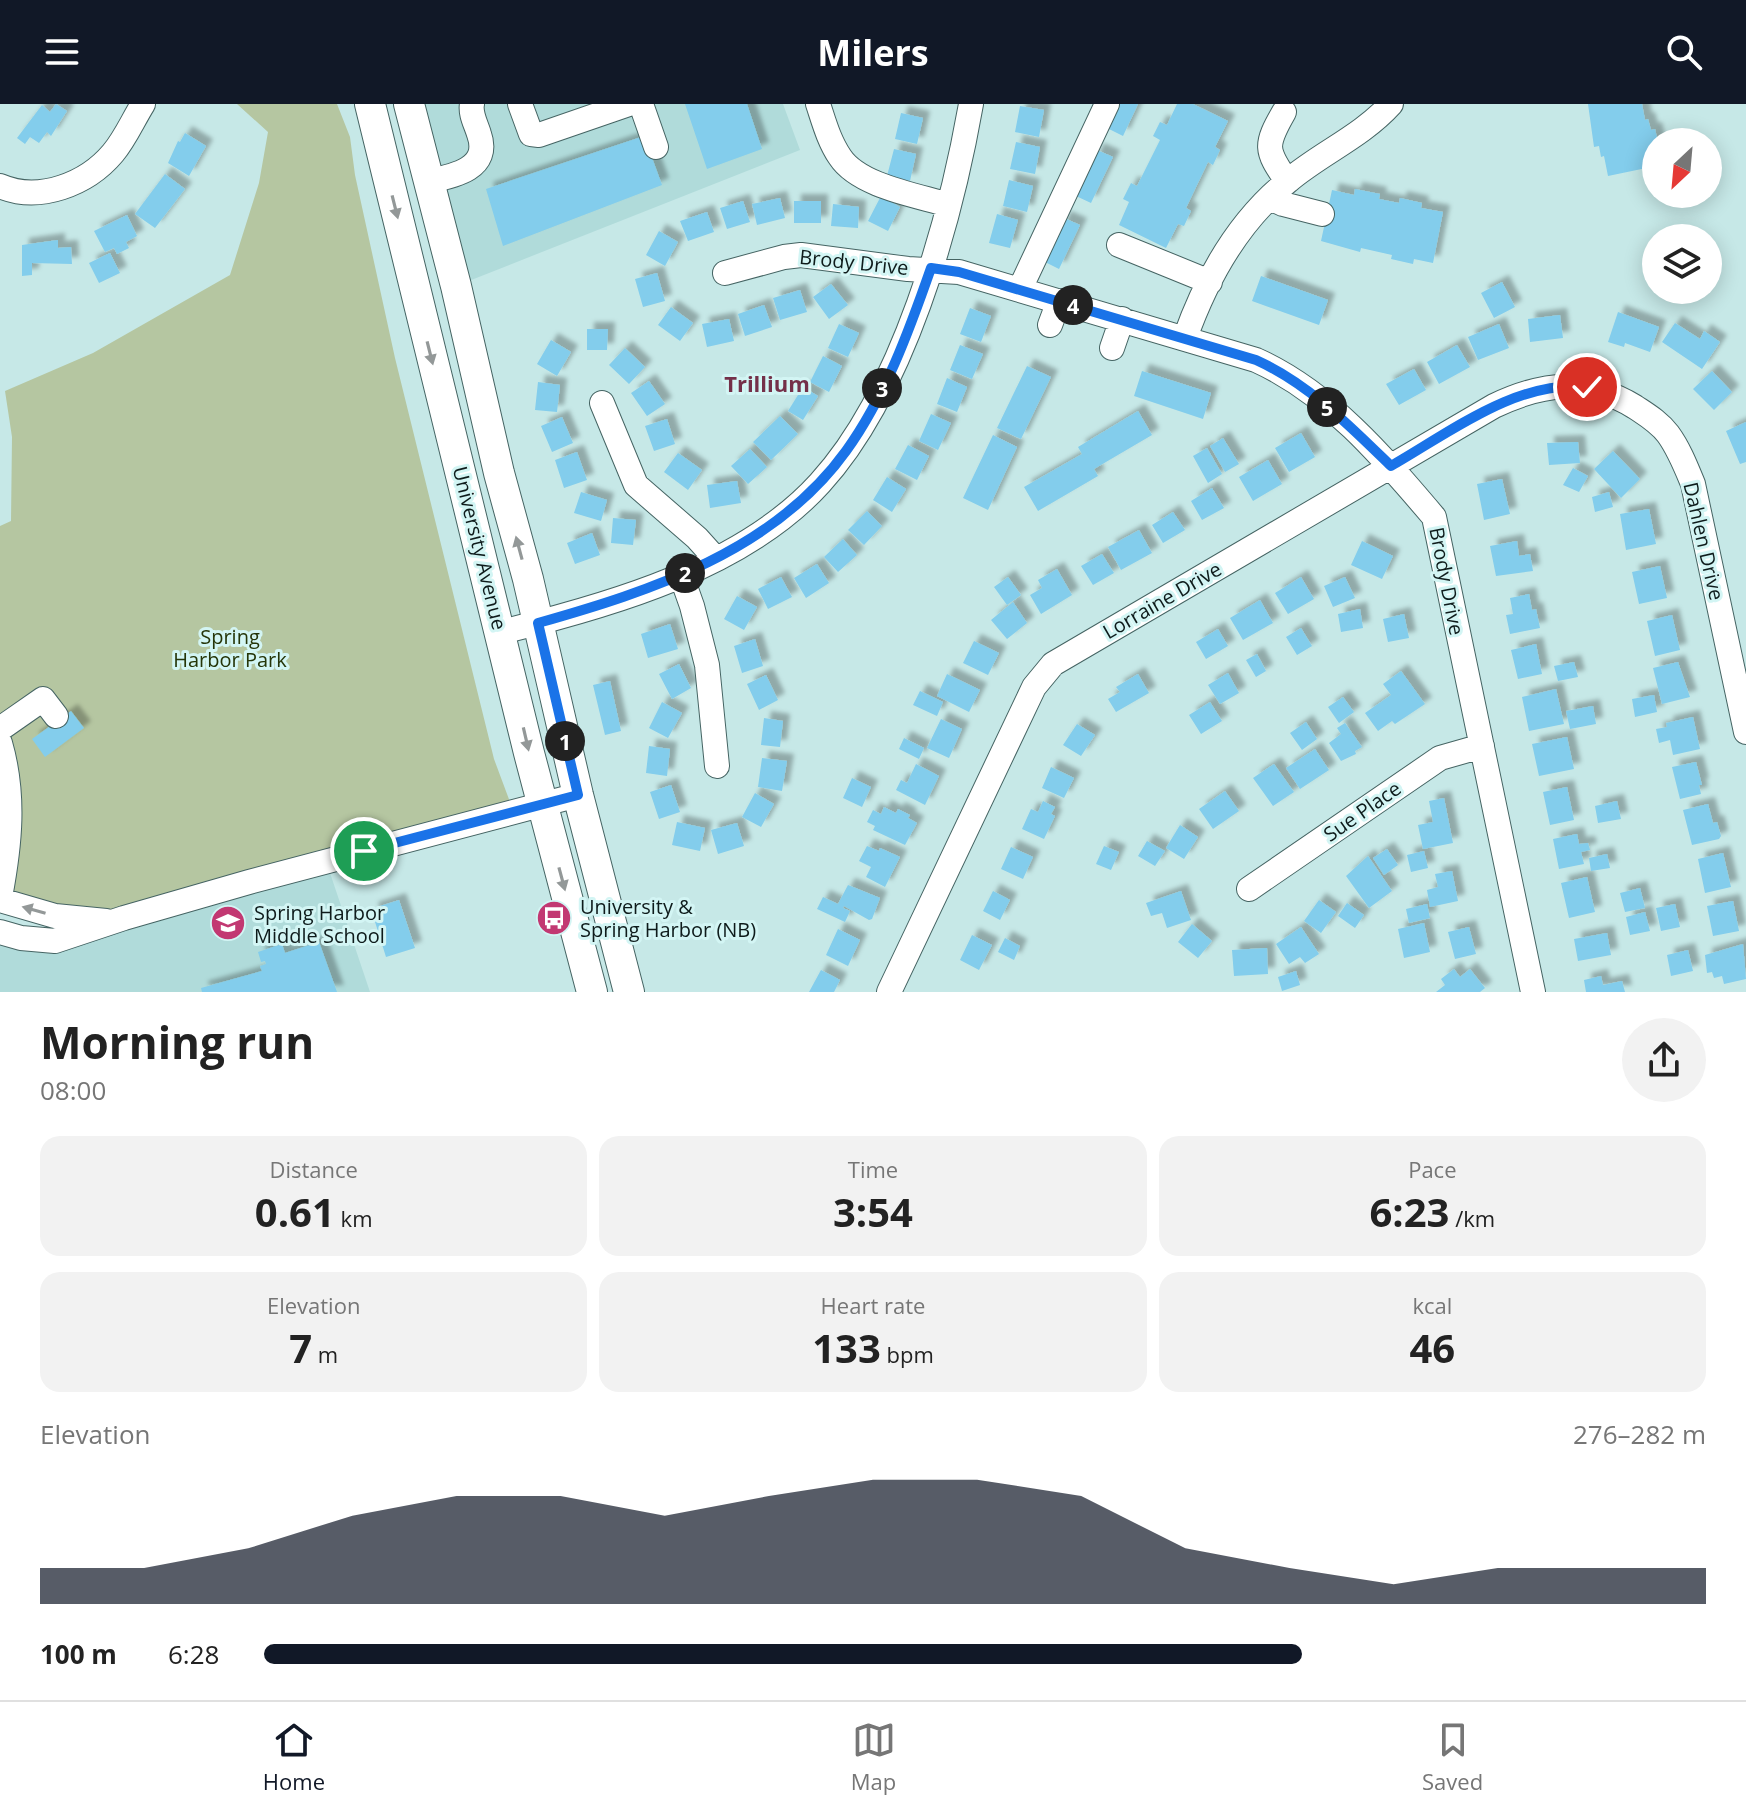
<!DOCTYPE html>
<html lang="en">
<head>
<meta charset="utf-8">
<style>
  body { margin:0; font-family:"Open Sans",sans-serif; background:#f2f2f2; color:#222; height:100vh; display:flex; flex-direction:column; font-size:30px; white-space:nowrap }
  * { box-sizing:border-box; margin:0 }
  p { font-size:26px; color:#767676 }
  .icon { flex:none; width:44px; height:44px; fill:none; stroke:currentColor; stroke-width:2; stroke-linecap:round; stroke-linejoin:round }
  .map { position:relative; height:888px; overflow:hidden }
  .panel { display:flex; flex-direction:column; background:#fff; flex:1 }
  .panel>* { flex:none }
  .needle { width:52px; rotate:206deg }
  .buttons { position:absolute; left:1642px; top:24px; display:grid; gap:16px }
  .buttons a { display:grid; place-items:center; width:80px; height:80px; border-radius:50%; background:#fff; box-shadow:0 4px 20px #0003; font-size:40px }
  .pin { position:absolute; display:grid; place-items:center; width:68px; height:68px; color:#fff; margin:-34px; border:4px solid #fff; border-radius:50%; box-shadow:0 2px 8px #0007 }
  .km { position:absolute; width:40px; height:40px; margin:-20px; border-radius:50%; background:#222; color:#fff; font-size:22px; line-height:40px; text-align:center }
  .round { display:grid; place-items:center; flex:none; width:84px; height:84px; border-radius:42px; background:#f2f2f2 }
  .head { display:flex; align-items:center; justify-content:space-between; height:136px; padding:0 40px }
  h1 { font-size:44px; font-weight:700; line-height:60px }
  .figures { display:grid; grid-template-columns:repeat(3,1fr); gap:12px; height:136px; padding:8px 40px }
  .figures div { display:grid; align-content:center; border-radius:20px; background:#f2f2f2; text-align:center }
  .figures b { font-size:40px; font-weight:700 }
  .figures small { font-size:22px; font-weight:400 }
  .figures p { font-size:22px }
  .chart { height:224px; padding:16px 40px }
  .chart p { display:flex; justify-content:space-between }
  .chart svg { width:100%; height:144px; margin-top:8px; fill:#111827; opacity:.7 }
  ul { padding:0 40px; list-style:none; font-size:26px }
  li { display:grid; grid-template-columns:128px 96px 1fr; align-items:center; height:60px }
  li i { height:20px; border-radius:10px; background:#111827 }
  header { display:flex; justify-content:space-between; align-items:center; height:104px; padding:0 40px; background:#111827; color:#fff; font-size:36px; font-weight:700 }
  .menu { display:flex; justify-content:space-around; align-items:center; height:112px; border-top:2px solid #e0e0e0; background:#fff; font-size:22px; color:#767676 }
  .menu a { display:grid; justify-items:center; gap:4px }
  .menu .active { color:#111827 }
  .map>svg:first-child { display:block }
  .built { fill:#b0dbda }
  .green { fill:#b5c6a1 }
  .building { fill:#83cdec; filter:url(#shadow) }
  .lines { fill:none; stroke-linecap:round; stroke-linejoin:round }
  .minor-casing { stroke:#456463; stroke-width:26 }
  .major-casing { stroke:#456463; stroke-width:32 }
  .minor { stroke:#fff; stroke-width:24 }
  .major { stroke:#fff; stroke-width:30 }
  .oneway { fill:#939898 }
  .route-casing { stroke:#fff; stroke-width:16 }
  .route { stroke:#1a73e8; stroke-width:10 }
  .labels { text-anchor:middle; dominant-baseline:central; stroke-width:6; stroke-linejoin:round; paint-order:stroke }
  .street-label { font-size:20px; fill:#0e1b1b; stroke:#d3f5f4 }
  .park-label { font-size:20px; fill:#253508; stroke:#d3f5f4 }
  .poi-label { font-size:20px; fill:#0e1b1b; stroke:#d3f5f4; text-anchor:start }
  .neighbourhood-label { font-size:22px; font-weight:bold; fill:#743049; stroke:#d3f5f4 }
</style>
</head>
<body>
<header><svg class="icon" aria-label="menu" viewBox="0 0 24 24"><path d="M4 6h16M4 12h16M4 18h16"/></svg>Milers<svg class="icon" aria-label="search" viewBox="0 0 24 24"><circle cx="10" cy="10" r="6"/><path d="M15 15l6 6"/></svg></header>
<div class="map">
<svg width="1746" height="888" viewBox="0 0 1746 888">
  <defs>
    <filter id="shadow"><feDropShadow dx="7" dy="-7" stdDeviation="2" flood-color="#0004"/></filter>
  </defs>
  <rect width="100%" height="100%" fill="#c6e8e7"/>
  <!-- built -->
  <path class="built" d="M409,0h374l17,46 -344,136z
    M326,757l44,131h-370v-60l21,6z"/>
  <!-- green -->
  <path class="green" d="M237,0h100l13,33 5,38 40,183 99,401 19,51 -389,108 -124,-18v-374l11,-5 1,-84 -7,-46 88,-38 137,-78 29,-92 9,-51z"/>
  <!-- building -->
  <path class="building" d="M56,0l11,7 -16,25 -4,-4 -8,11 -9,-6 -5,7 -8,-6 25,-33 8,7z
    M685,0h62l15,45 -55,20z
    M1119,0h19l-15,32 -16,-8z
    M1177,0h16l35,17 -13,26 5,3 -7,15 -5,-3 -22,46 5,3 -7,15 -6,-2 -12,24 -47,-23 10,-23 -6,-3 8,-16 6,3 23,-46 -7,-4 7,-14 7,3z
    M1588,0h54l3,16 3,-1 3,11 4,-1 3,13 -2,1v23l-48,10 -4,-20 -3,1 -2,-11 -5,1z
    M1020,2l24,4 -5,27 -24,-5z
    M901,9l22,5 -6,26 -22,-5z
    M185,29l21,13 -17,30 -21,-13 10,-22 2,1z
    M644,32l18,49 -159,61 -17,-57z
    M1016,38l24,5 -5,27 -25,-5z
    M894,45l22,5 -6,27 -23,-5z
    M1097,46l16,7 -22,46 -15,-7z
    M165,70l20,15 -30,39 -20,-14z
    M1009,76l24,6 -6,26 -24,-6z
    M1355,85l25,5 -1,5 20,4 1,-5 22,5 -1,5 22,4 -10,51 -19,-4 -1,5 -22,-5 1,-4 -31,-7 -1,4 -39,-11 11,-51 22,5z
    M881,92l19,11 -12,24 -20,-10z
    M780,94l5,20 -28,7 -5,-21z
    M743,97l7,21 -23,7 -7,-21z
    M794,97h27v22h-27z
    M833,100l26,3 -1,21 -27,-2z
    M707,108l7,20 -26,9 -8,-20z
    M997,110l21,6 -8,28 -21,-5z
    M127,111l10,21 -11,6 3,6 -12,6 -3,-6 -9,4 -11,-21z
    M1064,114l16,7 -21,44 -16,-8z
    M659,127l19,11 -13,24 -19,-11z
    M58,136v8l13,-1 1,17 -40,-1v12l-10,1v-31z
    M110,149l10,20 -21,10 -10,-20z
    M657,169l8,28 -22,6 -8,-28z
    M1261,172l67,24 -9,25 -67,-24z
    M1502,178l13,25 -21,11 -13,-25z
    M831,180l17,21 -19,14 -16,-22z
    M800,186l7,22 -27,8 -7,-22z
    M764,201l8,22 -27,9 -7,-22z
    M671,203l22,16 -13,18 -22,-16z
    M970,204l21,8 -10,26 -21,-8z
    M1618,208l41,15 -9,25 -25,-9 -1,4 -16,-5z
    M1560,211l3,23 -33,4 -2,-23z
    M729,215l5,22 -27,6 -5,-23z
    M1675,219l25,16 4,-8 16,11 -18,27 -40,-27z
    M839,220l20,9 -11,24 -20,-9z
    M1499,220l10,24 -31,12 -10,-23z
    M587,225h21l-1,21h-20z
    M551,236l20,12 -14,24 -20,-12z
    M960,241l23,9 -11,25 -22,-9z
    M1457,241l13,22 -31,17 -12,-22z
    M625,244l20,19 -16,17 -20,-19z
    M823,252l19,10 -13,26 -19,-10z
    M1027,262l24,11 -30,62 -24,-11z
    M1414,265l12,21 -27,15 -13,-21z
    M1142,267l69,22 -8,26 -69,-23z
    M1712,267l20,21 -18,18 -21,-21z
    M947,274l20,9 -10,25 -20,-8z
    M649,277l16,23 -18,12 -16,-23z
    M538,278l22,3 -3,27 -22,-2z
    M803,283l15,9 -15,24 -15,-9z
    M1138,307l14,24 -58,34 4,7 -60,35 -14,-24 58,-33 -4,-7z
    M931,310l20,9 -13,27 -19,-9z
    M780,312l18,18 -27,26 -18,-18z
    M562,313l11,26 -21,9 -11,-26z
    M667,315l8,25 -21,7 -9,-25z
    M1746,318v40l-6,2 -14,-33z
    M1301,329l14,24 -26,15 -14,-24z
    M993,331l24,12 -29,63 -25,-12z
    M1223,334l16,26 -14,8 -15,-26z
    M1578,338l2,21 -31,2 -2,-22z
    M908,341l21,11 -12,24 -22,-11z
    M1207,344l15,26 -14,9 -15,-27z
    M750,345l17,18 -19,17 -17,-18z
    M1613,347l27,28 -19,19 -27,-29z
    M577,348l10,28 -23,8 -9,-28z
    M678,349l24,17 -14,20 -24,-18z
    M1268,356l14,24 -29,17 -14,-24z
    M1573,364l15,8 -9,16 -16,-7z
    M887,373l19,12 -14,23 -19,-12z
    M1502,375l8,35 -26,6 -7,-36z
    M737,377l4,22 -31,5 -3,-23z
    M1212,384l12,20 -22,12 -11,-19z
    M581,388l26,8 -6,21 -27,-8z
    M1609,388l4,15 -18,5 -3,-15z
    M1649,405l7,35 -30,6 -6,-36z
    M867,407l15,15 -18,19 -16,-15z
    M1173,408l12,18 -22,13 -11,-18z
    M613,414l23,2 -3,25 -22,-2z
    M1139,426l13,23 -31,17 -13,-23z
    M592,429l8,22 -25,9 -8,-21z
    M843,435l14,16 -19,17 -14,-15z
    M1362,437l31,15 -11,23 -31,-14z
    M1517,437l2,15 11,-2 3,17 -37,5 -6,-30z
    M1102,450l12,19 -21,12 -12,-19z
    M817,460l12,19 -23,15 -12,-20z
    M1660,462l7,32 -28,6 -7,-32z
    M1057,465l15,26 -31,19 -11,-19 12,-7 -4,-8z
    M781,473l11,20 -24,12 -10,-20z
    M1008,473l13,18 -14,10 -13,-18z
    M1301,473l13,22 -26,15 -13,-21z
    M1345,473l10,21 -22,9 -9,-21z
    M1529,490l3,16 4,-1 4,19 -30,6 -4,-19 7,-1 -3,-16z
    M737,492l20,11 -13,23 -20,-11z
    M1260,496l13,23 -30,17 -13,-22z
    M1013,498l14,21 -20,16 -16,-19z
    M1360,505l3,19 -22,4 -3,-18z
    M1404,510l5,24 -21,4 -5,-23z
    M1672,511l8,35 -25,6 -8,-35z
    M670,520l8,25 -30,9 -7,-24z
    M1301,524l11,18 -15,9 -11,-18z
    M1218,525l10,17 -22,13 -10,-17z
    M755,535l8,27 -21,7 -8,-27z
    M974,537l25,12 -11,22 -25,-12z
    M1536,540l6,30 -24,5 -7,-29z
    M1257,550l9,17 -10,6 -10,-17z
    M1574,558l4,15 -20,4 -4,-15z
    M1678,558l12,35 -28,7 -9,-36z
    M679,560l12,24 -19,11 -13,-25z
    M1401,567l24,33 -30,20 -3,-3 -14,10 -13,-18 26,-18 -8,-11z
    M1228,569l11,20 -19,11 -12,-19z
    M947,570l33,16 -11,22 -32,-16z
    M1138,570l11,19 -33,19 -8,-13 12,-7 -4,-5z
    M766,571l12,25 -19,10 -12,-26z
    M610,577l11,50 -16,4 -12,-50z
    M1556,585l8,35 -35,7 -7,-34z
    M920,587l23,11 -6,14 -24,-11z
    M1654,591l3,17 -22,5 -3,-18z
    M1343,593l11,15 -15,11 -11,-16z
    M662,598l20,11 -14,25 -19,-10z
    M1210,598l12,19 -21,13 -12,-19z
    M1593,602l3,18 -26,5 -4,-18z
    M71,607l13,17 -39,29 -13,-18z
    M1693,613l7,32 -27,6 -3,-15 -11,3 -3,-14 11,-2 -1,-4z
    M764,614l19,3 -3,26 -19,-2z
    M941,615l21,10 -13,29 -22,-10z
    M1306,618l11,17 -15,11 -12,-17z
    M1345,619l17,24 -7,4 1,3 -15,7 -12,-18 12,-9 -4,-6z
    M1077,620l18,11 -14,21 -18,-11z
    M1567,633l7,32 -35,7 -7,-32z
    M904,634l20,10 -5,11 -20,-10z
    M649,642l21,3 -3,27 -21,-3z
    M1315,645l14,21 -29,19 -14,-21z
    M762,654l25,3 -5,30 -24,-4z
    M1696,658l6,23h-3l2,9 -21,5 -8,-32z
    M916,660l23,12 -14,29 -29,-15 5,-10 6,3z
    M1274,660l20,28 -21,14 -20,-28z
    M1051,663l23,11 -10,20 -22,-10z
    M852,674l19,9 -9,20 -19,-9z
    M671,681l9,27 -21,7 -9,-27z
    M1567,683l7,33 -24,5 -7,-33z
    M1225,687l14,20 -26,18 -14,-20z
    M755,689l19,11 -13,23 -19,-10z
    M1444,694l9,45 -30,6 -5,-24 15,-3 -4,-21z
    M1043,697l12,6 -4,7 4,2 -11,23 -22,-10 9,-20 7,3z
    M1617,697l4,18 -23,4 -3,-17z
    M1708,700l5,19 4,-1 4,14 -2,3 -27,6 -9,-35z
    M884,703l12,6 2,-4 12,6 -2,3 9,5 -12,22 -32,-15 2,-4 -8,-4 6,-12 8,4z
    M677,718l28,6 -5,23 -28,-6z
    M737,719l7,23 -26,8 -7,-24z
    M1180,721l18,12 -14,22 -18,-11z
    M1577,730l2,10 9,-1 2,7 -9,2 3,12 -25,5 -6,-30z
    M1147,737l18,10 -10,15 -17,-10z
    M867,742l12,5 1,-3 20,9 -15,30 -19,-10 5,-10 -12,-6z
    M1104,742l15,6 -8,18 -15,-6z
    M1011,743l22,10 -10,22 -22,-10z
    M1387,745l11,16 -14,10 -11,-17z
    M1424,747l4,17 -17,4 -4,-17z
    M1723,749l8,34 -26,6 -7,-34z
    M1607,750l3,14 -19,3 -2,-13z
    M1368,752l24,35 -23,17 -23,-32z
    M1452,767l6,30 -28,6 -3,-17 11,-3 -3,-13z
    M1587,773l8,35 -26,6 -8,-35z
    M848,781l32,13 -8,21 -3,1 -25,-14 -1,2 7,3 -5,11 -28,-13 6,-12 15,7z
    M1640,784l5,20 -20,4 -5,-19z
    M993,787l17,9 -10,20 -17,-9z
    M1181,787l10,29 -24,8 -5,-15 -11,3 -5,-13z
    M399,796l16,48 -29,9 -15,-48z
    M1319,796l17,12 -15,21 -17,-12z
    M1733,797l6,30 -26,5 -6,-30z
    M1347,799l17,12 -9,13 -17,-12z
    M1427,800l3,14 -21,5 -3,-14z
    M1675,800l5,23 -19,4 -5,-23z
    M1645,808l5,19 -20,4 -4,-18z
    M1424,819l6,29 -26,6 -6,-29z
    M1192,820l20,17 -14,17 -20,-16z
    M1301,823l18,27 -14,9 -5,-6 -11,7 -13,-20z
    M1469,823l7,27 -21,5 -7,-27z
    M838,825l22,11 -12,26 -22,-11z
    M1607,829l4,22 -33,6 -4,-22z
    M972,831l20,10 -13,25 -19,-10z
    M1005,834l15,8 -6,14 -16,-8z
    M319,838l18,50h-135l-1,-4 61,-17 -2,-5 6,-2 -1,-3 -4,1 -3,-10 24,-8 3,9z
    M1743,840l3,35 -22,5 -2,-8 -8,2 -2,-6 -5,1 -2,-18z
    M1267,844l1,26 -34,2 -2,-26z
    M1688,846l5,21 -22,5 -4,-21z
    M1454,865l6,8 10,-8 15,19 -5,4h-44l9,-7 -4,-6z
    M821,866l19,10 -6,12h-25z
    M1296,867l4,14 -18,6 -4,-14z
    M1601,872l2,9 19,-4 3,11h-39l-2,-12z"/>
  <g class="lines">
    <!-- minor casing -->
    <g class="minor-casing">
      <path id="minor" d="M520,0l11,30 8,1 90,-31
        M641,0l15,43
        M818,0c6,18 11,37 22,53 19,29 76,38 109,48
        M1284,8c-19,33 -19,38 3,69
        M429,77c26,-5 62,-13 50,-47 -3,-10 -9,-20 -7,-30
        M0,82c39,17 87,-2 113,-33 12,-14 20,-33 30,-49
        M1270,94l13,6 39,10
        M1119,141l91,37
        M725,169l59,-16 17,-2 107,14 51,3 297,88c73,33 127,97 178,157l99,475
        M1020,185l87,-185
        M1050,221l9,-24
        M1185,234c21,-59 53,-117 103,-157 33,-28 73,-44 103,-77
        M1112,244l10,-29
        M602,299l34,82 61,53 18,20
        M681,471l11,31 15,59 10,101
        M501,528c107,-26 242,-64 319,-149 83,-91 130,-260 151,-379
        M0,625l43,-30 13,17
        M0,639c15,52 10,101 0,154
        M1249,785l191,-131 42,-12
        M0,796l55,16 51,5
        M0,828l21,6 34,3 69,-23 125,-36 329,-87
        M889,888l145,-305 19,-23 441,-258c50,-24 93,-28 141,1 12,8 24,15 33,27 11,15 18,33 25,50l53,248"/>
    </g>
    <!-- major casing -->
    <g class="major-casing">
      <path id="major" d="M370,0l159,649 63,239
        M409,0l47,182 43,187 29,106 50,216 51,197"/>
    </g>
    <!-- minor -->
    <use href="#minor" class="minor"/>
    <!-- major -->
    <use href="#major" class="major"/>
  </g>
  <!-- one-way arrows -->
  <defs><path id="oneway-solid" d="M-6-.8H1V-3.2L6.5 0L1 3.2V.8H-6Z" transform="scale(2)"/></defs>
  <g class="oneway">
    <use href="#oneway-solid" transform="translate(395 103) rotate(76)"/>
    <use href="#oneway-solid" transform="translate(430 249) rotate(76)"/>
    <use href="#oneway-solid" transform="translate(519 444) rotate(-105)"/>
    <use href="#oneway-solid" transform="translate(526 635) rotate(77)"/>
    <use href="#oneway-solid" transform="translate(562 775) rotate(75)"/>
    <use href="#oneway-solid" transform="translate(34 806) rotate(-164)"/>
  </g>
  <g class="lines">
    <!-- route casing -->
    <g class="route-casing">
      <path id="route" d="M364,747l214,-56 -40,-172c113,-32 236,-72 308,-172 39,-54 63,-120 85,-183l28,4 297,88c53,24 94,66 135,106 58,-33 127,-87 196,-79"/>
    </g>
    <!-- route -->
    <use href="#route" class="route"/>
  </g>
  <!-- icons -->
  <defs>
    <g id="bus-disc" transform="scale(1.8)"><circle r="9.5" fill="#c23872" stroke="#d3f5f4"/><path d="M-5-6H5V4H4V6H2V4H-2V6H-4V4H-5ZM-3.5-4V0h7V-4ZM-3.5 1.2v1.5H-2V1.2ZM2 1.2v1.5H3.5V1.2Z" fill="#fff"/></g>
    <g id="school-disc" transform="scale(1.8)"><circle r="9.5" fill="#c23872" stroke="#d3f5f4"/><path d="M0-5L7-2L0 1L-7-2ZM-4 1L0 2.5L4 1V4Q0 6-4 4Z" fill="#fff"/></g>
  </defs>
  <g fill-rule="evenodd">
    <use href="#bus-disc" x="554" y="814"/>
    <use href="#school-disc" x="228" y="819"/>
  </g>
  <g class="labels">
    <!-- street labels -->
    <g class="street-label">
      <text transform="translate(854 158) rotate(6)">Brody Drive</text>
      <text transform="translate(1704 437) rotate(77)">Dahlen Drive</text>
      <text transform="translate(480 444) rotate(76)">University Avenue</text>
      <text transform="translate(1447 477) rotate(79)">Brody Drive</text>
      <text transform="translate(1162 496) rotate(-30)">Lorraine Drive</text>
      <text transform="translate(1362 707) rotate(-35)">Sue Place</text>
    </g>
    <!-- park labels -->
    <g class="park-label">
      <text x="230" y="532">Spring<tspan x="230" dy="23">Harbor Park</tspan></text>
    </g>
    <!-- poi labels -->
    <g class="poi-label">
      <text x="580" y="802">University &amp;<tspan x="580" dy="23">Spring Harbor (NB)</tspan></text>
      <text x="254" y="808">Spring Harbor<tspan x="254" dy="23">Middle School</tspan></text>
    </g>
    <!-- neighbourhood labels -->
    <g class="neighbourhood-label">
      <text x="767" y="279">Trillium</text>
    </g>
  </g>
</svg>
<div class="buttons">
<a><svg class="needle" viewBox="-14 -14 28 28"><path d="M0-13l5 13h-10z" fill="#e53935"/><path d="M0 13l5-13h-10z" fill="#767676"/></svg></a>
<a><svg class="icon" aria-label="layers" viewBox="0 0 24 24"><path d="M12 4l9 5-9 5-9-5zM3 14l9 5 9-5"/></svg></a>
</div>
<div class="pin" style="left:364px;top:747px;background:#1e9e55"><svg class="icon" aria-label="arrive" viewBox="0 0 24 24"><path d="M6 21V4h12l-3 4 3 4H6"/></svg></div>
<div class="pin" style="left:1587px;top:283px;background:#d93025"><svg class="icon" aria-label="check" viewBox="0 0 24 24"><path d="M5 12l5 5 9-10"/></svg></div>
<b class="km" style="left:565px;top:637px">1</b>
<b class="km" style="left:685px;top:469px">2</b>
<b class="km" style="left:882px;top:284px">3</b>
<b class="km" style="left:1073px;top:201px">4</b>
<b class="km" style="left:1327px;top:303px">5</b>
</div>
<section class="panel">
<div class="head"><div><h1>Morning run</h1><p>08:00</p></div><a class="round"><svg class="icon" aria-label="share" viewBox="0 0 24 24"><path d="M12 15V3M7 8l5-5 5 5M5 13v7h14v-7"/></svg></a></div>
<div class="figures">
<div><p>Distance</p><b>0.61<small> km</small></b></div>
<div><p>Time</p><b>3:54</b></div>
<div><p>Pace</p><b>6:23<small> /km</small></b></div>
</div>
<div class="figures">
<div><p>Elevation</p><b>7<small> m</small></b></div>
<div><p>Heart rate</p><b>133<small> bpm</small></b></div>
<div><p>kcal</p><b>46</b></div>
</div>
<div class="chart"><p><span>Elevation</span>276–282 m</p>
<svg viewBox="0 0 160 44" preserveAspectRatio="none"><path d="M0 44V33L10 33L20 27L30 17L40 11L50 11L60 17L70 11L80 6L90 6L100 11L110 27L120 33L130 38L140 33L150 33L160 33V44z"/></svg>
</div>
<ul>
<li><b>100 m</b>6:28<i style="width:72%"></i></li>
</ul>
</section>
<nav class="menu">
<a class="active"><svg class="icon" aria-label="home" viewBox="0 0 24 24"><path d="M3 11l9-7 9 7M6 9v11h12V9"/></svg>Home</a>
<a><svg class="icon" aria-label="map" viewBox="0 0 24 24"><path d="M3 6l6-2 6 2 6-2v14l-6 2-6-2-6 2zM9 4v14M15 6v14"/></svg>Map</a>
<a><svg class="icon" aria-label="saved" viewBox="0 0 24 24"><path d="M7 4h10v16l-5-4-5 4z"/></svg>Saved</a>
</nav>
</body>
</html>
